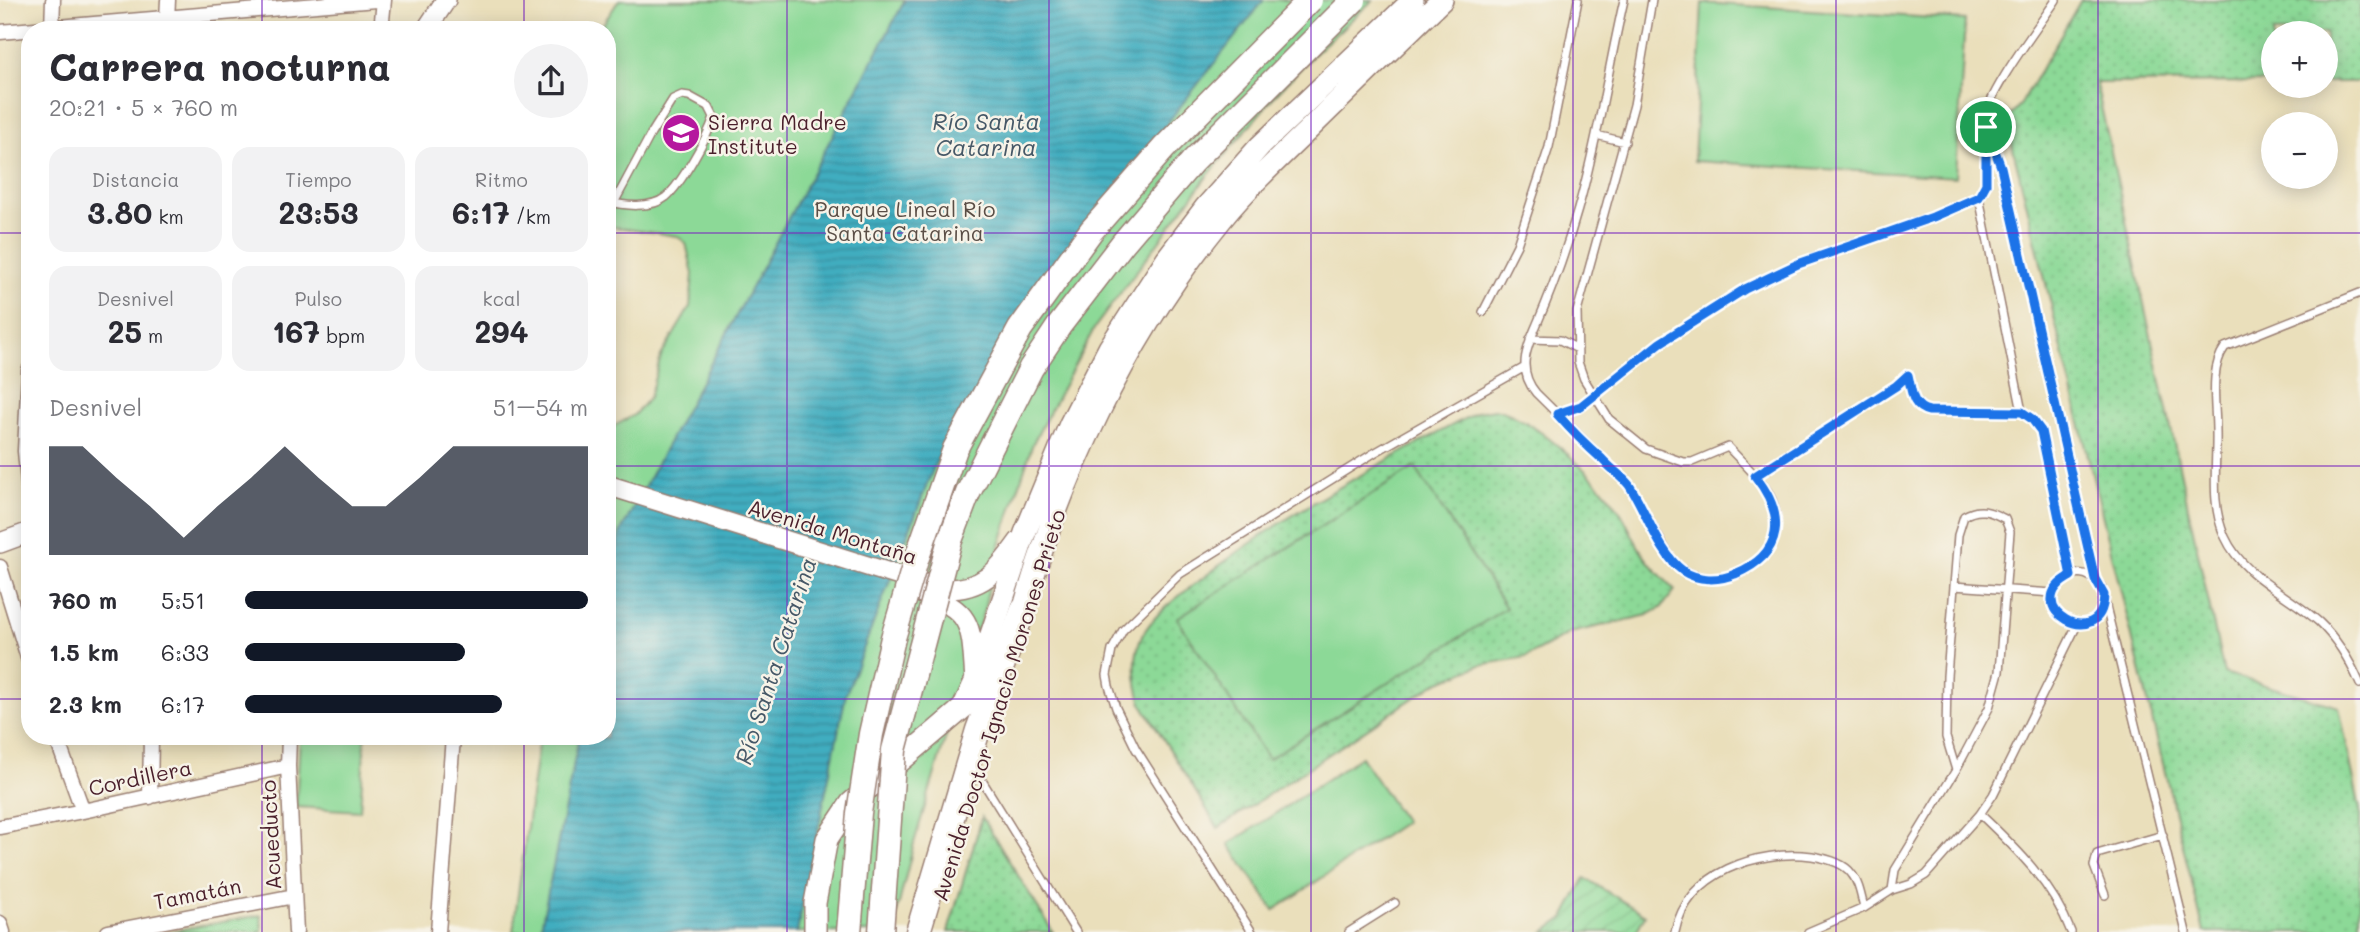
<!DOCTYPE html>
<html lang="es">
<head>
<meta charset="utf-8">
<style>
  body { margin:0; font-family:Mali,sans-serif; background:#f2f2f3; color:#2b2b33; height:100vh; display:flex; flex-direction:column; font-size:26px; white-space:nowrap }
  * { box-sizing:border-box; margin:0 }
  p { font-size:23px; color:#7c7c81 }
  .icon { flex:none; width:38px; height:38px; fill:none; stroke:currentColor; stroke-width:2; stroke-linecap:round; stroke-linejoin:round }
  .map { position:relative; flex:1; overflow:hidden }
  .panel { position:absolute; left:21px; top:21px; width:595px; height:724px; display:flex; flex-direction:column; background:#fff; border-radius:28px; box-shadow:0 4px 18px #0003 }
  .panel>* { flex:none }
  .buttons { position:absolute; left:2261px; top:21px; display:grid; gap:14px }
  .buttons a { display:grid; place-items:center; width:77px; height:77px; border-radius:50%; background:#fff; box-shadow:0 4px 18px #0003; font-size:35px }
  .pin { position:absolute; display:grid; place-items:center; width:60px; height:60px; color:#fff; margin:-30px; border:4px solid #fff; border-radius:50%; box-shadow:0 2px 7px #0007 }
  .round { display:grid; place-items:center; flex:none; width:74px; height:74px; border-radius:37px; background:#f2f2f3 }
  .head { display:flex; align-items:center; justify-content:space-between; height:119px; padding:0 28px }
  h1 { font-size:38px; font-weight:700; line-height:52px }
  .stats { display:grid; grid-template-columns:repeat(3,1fr); gap:10px; height:119px; padding:7px 28px }
  .stats div { display:grid; align-content:center; border-radius:18px; background:#f2f2f3; text-align:center }
  .stats b { font-size:30px; font-weight:700 }
  .stats small { font-size:19px; font-weight:400 }
  .stats p { font-size:19px }
  .chart { height:196px; padding:14px 28px }
  .chart p { display:flex; justify-content:space-between }
  .chart svg { width:100%; height:126px; margin-top:7px; fill:#111827; opacity:.7 }
  ul { padding:0 28px; list-style:none; font-size:23px }
  li { display:grid; grid-template-columns:112px 84px 1fr; align-items:center; height:52px }
  li i { height:18px; border-radius:9px; background:#111827 }
  .map>svg:first-child { display:block }
  .grass { fill:url(#grass-dots); stroke:#6b7c61; stroke-width:2 }
  .park { fill:#8cd997; stroke:#6b7c61; stroke-width:2 }
  .garden { fill:url(#garden-furrows); stroke:#6b7c61; stroke-width:2 }
  .water { fill:url(#water-rules); stroke:#466676; stroke-width:2 }
  .lines { fill:none; stroke-linecap:round; stroke-linejoin:round }
  .lane-casing { stroke:#9a7f73; stroke-width:10 }
  .street-casing { stroke:#9a7f73; stroke-width:17 }
  .secondary-casing { stroke:#9a7f73; stroke-width:22 }
  .primary-casing { stroke:#9a7f73; stroke-width:24 }
  .highway-casing { stroke:#9a7f73; stroke-width:27 }
  .lane { stroke:#fff; stroke-width:7 }
  .street { stroke:#fff; stroke-width:14 }
  .secondary { stroke:#fff; stroke-width:19 }
  .primary { stroke:#fff; stroke-width:21 }
  .highway { stroke:#fff; stroke-width:24 }
  .highway-bridge-casing { stroke:#9a7f73; stroke-width:27; stroke-linecap:butt }
  .highway-bridge { stroke:#fff; stroke-width:24 }
  .route-casing { stroke:#fff; stroke-width:14 }
  .route { stroke:#1a73e8; stroke-width:9 }
  .grid { fill:none; stroke:#7b2cbf; stroke-width:2; stroke-opacity:0.55 }
  .labels { text-anchor:middle; dominant-baseline:central; stroke-width:5; stroke-linejoin:round; paint-order:stroke }
  .poi-label { font-size:21px; fill:#4a1f2b; stroke:#f7f3e8; text-anchor:start }
  .park-label { font-size:21px; fill:#5a4e46; stroke:#f7f3e8 }
  .street-label { font-size:21px; fill:#4a1f2b; stroke:#f7f3e8 }
  .water-label { font-size:23px; font-style:italic; fill:#465867; stroke:#f7f3e8 }
</style>
</head>
<body>
<div class="map">
<svg width="2360" height="932" viewBox="0 0 2360 932">
  <defs>
    <pattern id="grass-dots" width="8" height="8" patternUnits="userSpaceOnUse" patternTransform="scale(1.75)"><rect width="8" height="8" fill="#8cd997"/><path d="M2 2h.1M6 6h.1" fill="none" stroke="#7aba82" stroke-width="1.8" stroke-linecap="round"/></pattern>
    <pattern id="garden-furrows" width="10" height="10" patternUnits="userSpaceOnUse" patternTransform="scale(1.75)"><rect width="10" height="10" fill="#8cd997"/><path d="M-1 1l2-2M0 10L10 0M9 11l2-2" fill="none" stroke="#7aba82"/></pattern>
    <pattern id="water-rules" width="6" height="5" patternUnits="userSpaceOnUse" patternTransform="scale(1.75)"><rect width="6" height="5" fill="#41adc0"/><path d="M0 2.5h6" fill="none" stroke="#388c9c"/></pattern>
  </defs>
  <rect width="100%" height="100%" fill="#f7f3e8"/>
  <filter id="ink" filterUnits="userSpaceOnUse"><feTurbulence type="fractalNoise" baseFrequency=".0143" numOctaves="2"/><feDisplacementMap in="SourceGraphic" scale="14" xChannelSelector="R" yChannelSelector="G"/><feConvolveMatrix kernelMatrix="1 2 1 2 8 2 1 2 1" color-interpolation-filters="sRGB"/></filter>
  <filter id="wash" filterUnits="userSpaceOnUse"><feTurbulence type="fractalNoise" baseFrequency=".00686" numOctaves="4" result="noise"/><feDisplacementMap in="SourceGraphic" scale="28" xChannelSelector="R" yChannelSelector="G"/><feGaussianBlur stdDeviation="1.57" result="paint"/><feColorMatrix in="noise" values="0 0 0 0 0 0 0 0 0 0 0 0 0 0 0 0 0 1.4 0 .05"/><feComposite in="paint" operator="in"/></filter>
  <g filter="url(#wash)">
    <rect width="100%" height="100%" fill="#eadfbb"/>
    <!-- grass -->
    <path class="grass" d="M2081,0h279v82h-34v-49h-53v49l-177,1 128,590 115,34 21,103v122h-156l-198,-812 15,-16z
      M1495,409c40,9 101,68 124,101 7,11 12,23 18,34 9,18 24,32 38,46l-13,17 -14,8 -78,18 -44,24 -46,8 -47,20 -215,143 -76,-124c-7,-22 -10,-46 0,-68 12,-23 37,-40 57,-55 85,-67 182,-118 278,-169z
      M982,817l71,115h-105z"/>
    <!-- park -->
    <path class="park" d="M619,0h754l-57,52 -40,42 -67,80 -114,153 -62,116 -40,124 -8,39 -71,237 -22,89h-379l26,-195h68v-307l27,-15 15,-17 12,-42 29,-49 3,-33 -7,-31 -9,-7 -70,-10v-196h-8z
      M1702,3l263,17 -9,157 -262,-16z
      M1415,467l91,141 -238,151 -91,-141z
      M300,737h65l-5,74 -64,-4z
      M1361,757l44,65 -131,88 -45,-66z
      M261,915l1,17h-96z"/>
    <!-- garden -->
    <path class="garden" d="M1585,878l60,37 -9,17h-92l20,-14z"/>
    <!-- water -->
    <path class="water" d="M905,0h359l-209,266 -120,198 -89,230 -49,238h-257l39,-195h28v-142l13,-62z"/>
  </g>
  <g filter="url(#ink)">
    <g class="lines">
      <!-- lane casing -->
      <g class="lane-casing">
        <path id="lane" d="M1624,0c-16,69 -26,140 -46,209 -11,39 -25,78 -41,115 -11,25 -20,46 -1,69l92,91 45,78c48,45 129,-10 95,-70 -10,-16 -27,-31 -40,-45l-36,15h-9l-37,-13 -37,-30 -25,-40 -6,-17 -1,-50 57,-207 18,-105
          M2056,0c-15,23 -72,97 -71,121 1,16 11,31 16,46l94,412
          M1596,135l29,7
          M1979,197l43,215
          M607,201c17,5 44,8 59,-4 16,-14 41,-59 48,-80l-5,-10 -20,-11 -7,-1 -9,4 -22,35 -37,69
          M2360,293l-135,54c-16,22 -9,57 -9,84 1,34 -6,74 9,106 18,40 63,57 94,85 19,18 31,39 41,62
          M1483,312l34,-67 32,-98 29,-147
          M1530,339l30,1 18,9
          M1908,375c4,16 3,32 21,36l93,1 10,7 9,12 30,145
          M1557,414l24,-8 79,-63 85,-54 53,-25 135,-47 46,-20 7,-13v-51
          M1755,476l141,-90 12,-11
          M1954,586l99,7
          M2104,604c-20,51 -84,-7 -31,-29 11,-5 21,3 28,11l85,346
          M978,774l98,158
          M1980,814c37,35 73,70 91,118
          M1892,890l3,-20 61,-100 33,-62 10,-36 11,-140 -5,-13c-15,-8 -26,-12 -41,-3l-6,19 -11,141 -1,61 10,33
          M2105,895l-11,-29 3,-12 66,-19
          M1252,932l-116,-183 -20,-41 -7,-22 -2,-11 5,-25 11,-20 57,-56 194,-121 151,-86
          M1349,932l46,-29
          M1675,932c12,-60 83,-83 137,-76 12,2 31,6 39,17 8,9 10,23 13,35
          M1808,932l56,-24 28,-18 19,-6 15,-9 54,-61 13,-19 84,-170"/>
      </g>
      <!-- street casing -->
      <g class="street-casing">
        <path id="street" d="M167,19l1,-19
          M52,28l1,-28
          M381,30l3,-30
          M0,32l376,-32
          M29,370l-4,81 5,53
          M0,567l30,97
          M56,737l27,74
          M289,737l-1,29 8,166
          M150,797l1,-60
          M0,827l83,-16 205,-45
          M0,923l3,9
          M108,932l186,-36
          M438,932l15,-195"/>
      </g>
      <!-- secondary casing -->
      <g class="secondary-casing">
        <path id="secondary" d="M426,30l20,-30
          M607,485l334,104c41,2 56,-17 78,-48
          M0,543l30,-11
          M923,594c53,16 48,38 52,86"/>
      </g>
      <!-- primary casing -->
      <g class="primary-casing">
        <path id="primary" d="M1019,625c40,-146 106,-287 202,-405 26,-32 58,-62 88,-91 44,-43 88,-86 133,-129
          M815,932v-29l12,-64 24,-36 112,-95 12,-26 50,-149 45,-109 39,-76 58,-90 38,-50 55,-62 153,-146"/>
      </g>
      <!-- highway casing -->
      <g class="highway-casing">
        <path id="highway" d="M918,932l60,-202 45,-120"/>
      </g>
      <!-- lane -->
      <use href="#lane" class="lane"/>
      <!-- street -->
      <use href="#street" class="street"/>
      <!-- secondary -->
      <use href="#secondary" class="secondary"/>
      <!-- primary -->
      <use href="#primary" class="primary"/>
      <!-- highway -->
      <use href="#highway" class="highway"/>
      <!-- highway-bridge casing -->
      <g class="highway-bridge-casing">
        <path id="highway-bridge" d="M849,932l10,-119 12,-79 22,-96 23,-78 39,-111 65,-120 71,-98 73,-83 146,-148
          M881,932l13,-182 55,-207 19,-50 63,-125 28,-42 64,-83 69,-81 162,-162"/>
      </g>
      <!-- highway-bridge -->
      <use href="#highway-bridge" class="highway-bridge"/>
    </g>
  </g>
  <g class="lines" filter="url(#ink)">
    <!-- route casing -->
    <g class="route-casing">
      <path id="route" d="M1986,127l15,40 94,412 9,16c-1,61 -90,11 -33,-19l-30,-145 -9,-12 -10,-7 -93,-1c-18,-4 -17,-20 -21,-36l-12,11 -141,90c31,39 29,78 -20,98 -16,7 -37,7 -52,-3 -24,-17 -37,-61 -54,-86 -7,-9 -19,-17 -27,-26 -16,-14 -31,-29 -45,-45l24,-8 79,-63 85,-54 53,-25 135,-47 46,-20 7,-13z"/>
    </g>
    <!-- route -->
    <use href="#route" class="route"/>
  </g>
  <!-- grid -->
  <path class="grid" d="M262,0v30M524,0v30M787,0v932M1049,0v932M1311,0v932M1573,0v932M1836,0v932M2098,0v932M0,233h30M607,233h1753M0,466h30M607,466h1753M0,699h30M607,699h1753M262,737v195M524,737v195"/>
  <!-- icons -->
  <defs>
    <g id="school-disc" transform="scale(2.0125)"><circle r="9.5" fill="#b5179e" stroke="#f7f3e8"/><path d="M0-5L7-2L0 1L-7-2ZM-4 1L0 2.5L4 1V4Q0 6-4 4Z" fill="#fff"/></g>
  </defs>
  <g fill-rule="evenodd">
    <use href="#school-disc" x="681" y="133"/>
  </g>
  <g class="labels">
    <!-- poi labels -->
    <g class="poi-label">
      <text x="708" y="121">Sierra Madre<tspan x="708" dy="24">Institute</tspan></text>
    </g>
    <!-- park labels -->
    <g class="park-label">
      <text x="905" y="208">Parque Lineal Río<tspan x="905" dy="24">Santa Catarina</tspan></text>
    </g>
    <!-- street labels -->
    <g class="street-label">
      <text transform="translate(833 531) rotate(17)">Avenida Montaña</text>
      <text transform="translate(998 705) rotate(-73)">Avenida Doctor Ignacio Morones Prieto</text>
      <text transform="translate(140 777) rotate(-12)">Cordillera</text>
      <text transform="translate(270 835) rotate(-93)">Acueducto</text>
      <text transform="translate(197 893) rotate(-11)">Tamatán</text>
    </g>
    <!-- water labels -->
    <g class="water-label">
      <text x="986" y="121">Río Santa<tspan x="986" dy="26">Catarina</tspan></text>
      <text transform="translate(775 661) rotate(-72)">Río Santa Catarina</text>
    </g>
  </g>
</svg>
<div class="buttons">
<a>+</a>
<a>−</a>
</div>
<div class="pin" style="left:1986px;top:127px;background:#1e9e55"><svg class="icon" aria-label="arrive" viewBox="0 0 24 24"><path d="M6 21V4h12l-3 4 3 4H6"/></svg></div>
<section class="panel">
<div class="head"><div><h1>Carrera nocturna</h1><p>20:21 · 5 × 760 m</p></div><a class="round"><svg class="icon" aria-label="share" viewBox="0 0 24 24"><path d="M12 15V3M7 8l5-5 5 5M5 13v7h14v-7"/></svg></a></div>
<div class="stats">
<div><p>Distancia</p><b>3.80<small> km</small></b></div>
<div><p>Tiempo</p><b>23:53</b></div>
<div><p>Ritmo</p><b>6:17<small> /km</small></b></div>
</div>
<div class="stats">
<div><p>Desnivel</p><b>25<small> m</small></b></div>
<div><p>Pulso</p><b>167<small> bpm</small></b></div>
<div><p>kcal</p><b>294</b></div>
</div>
<div class="chart"><p><span>Desnivel</span>51–54 m</p>
<svg viewBox="0 0 160 44" preserveAspectRatio="none"><path d="M0 44V6L10 6L20 17L30 27L40 38L50 27L60 17L70 6L80 17L90 27L100 27L110 17L120 6L130 6L140 6L150 6L160 6V44z"/></svg>
</div>
<ul>
<li><b>760 m</b>5:51<i style="width:100%"></i></li>
<li><b>1.5 km</b>6:33<i style="width:64%"></i></li>
<li><b>2.3 km</b>6:17<i style="width:75%"></i></li>
</ul>
</section>
</div>
</body>
</html>
